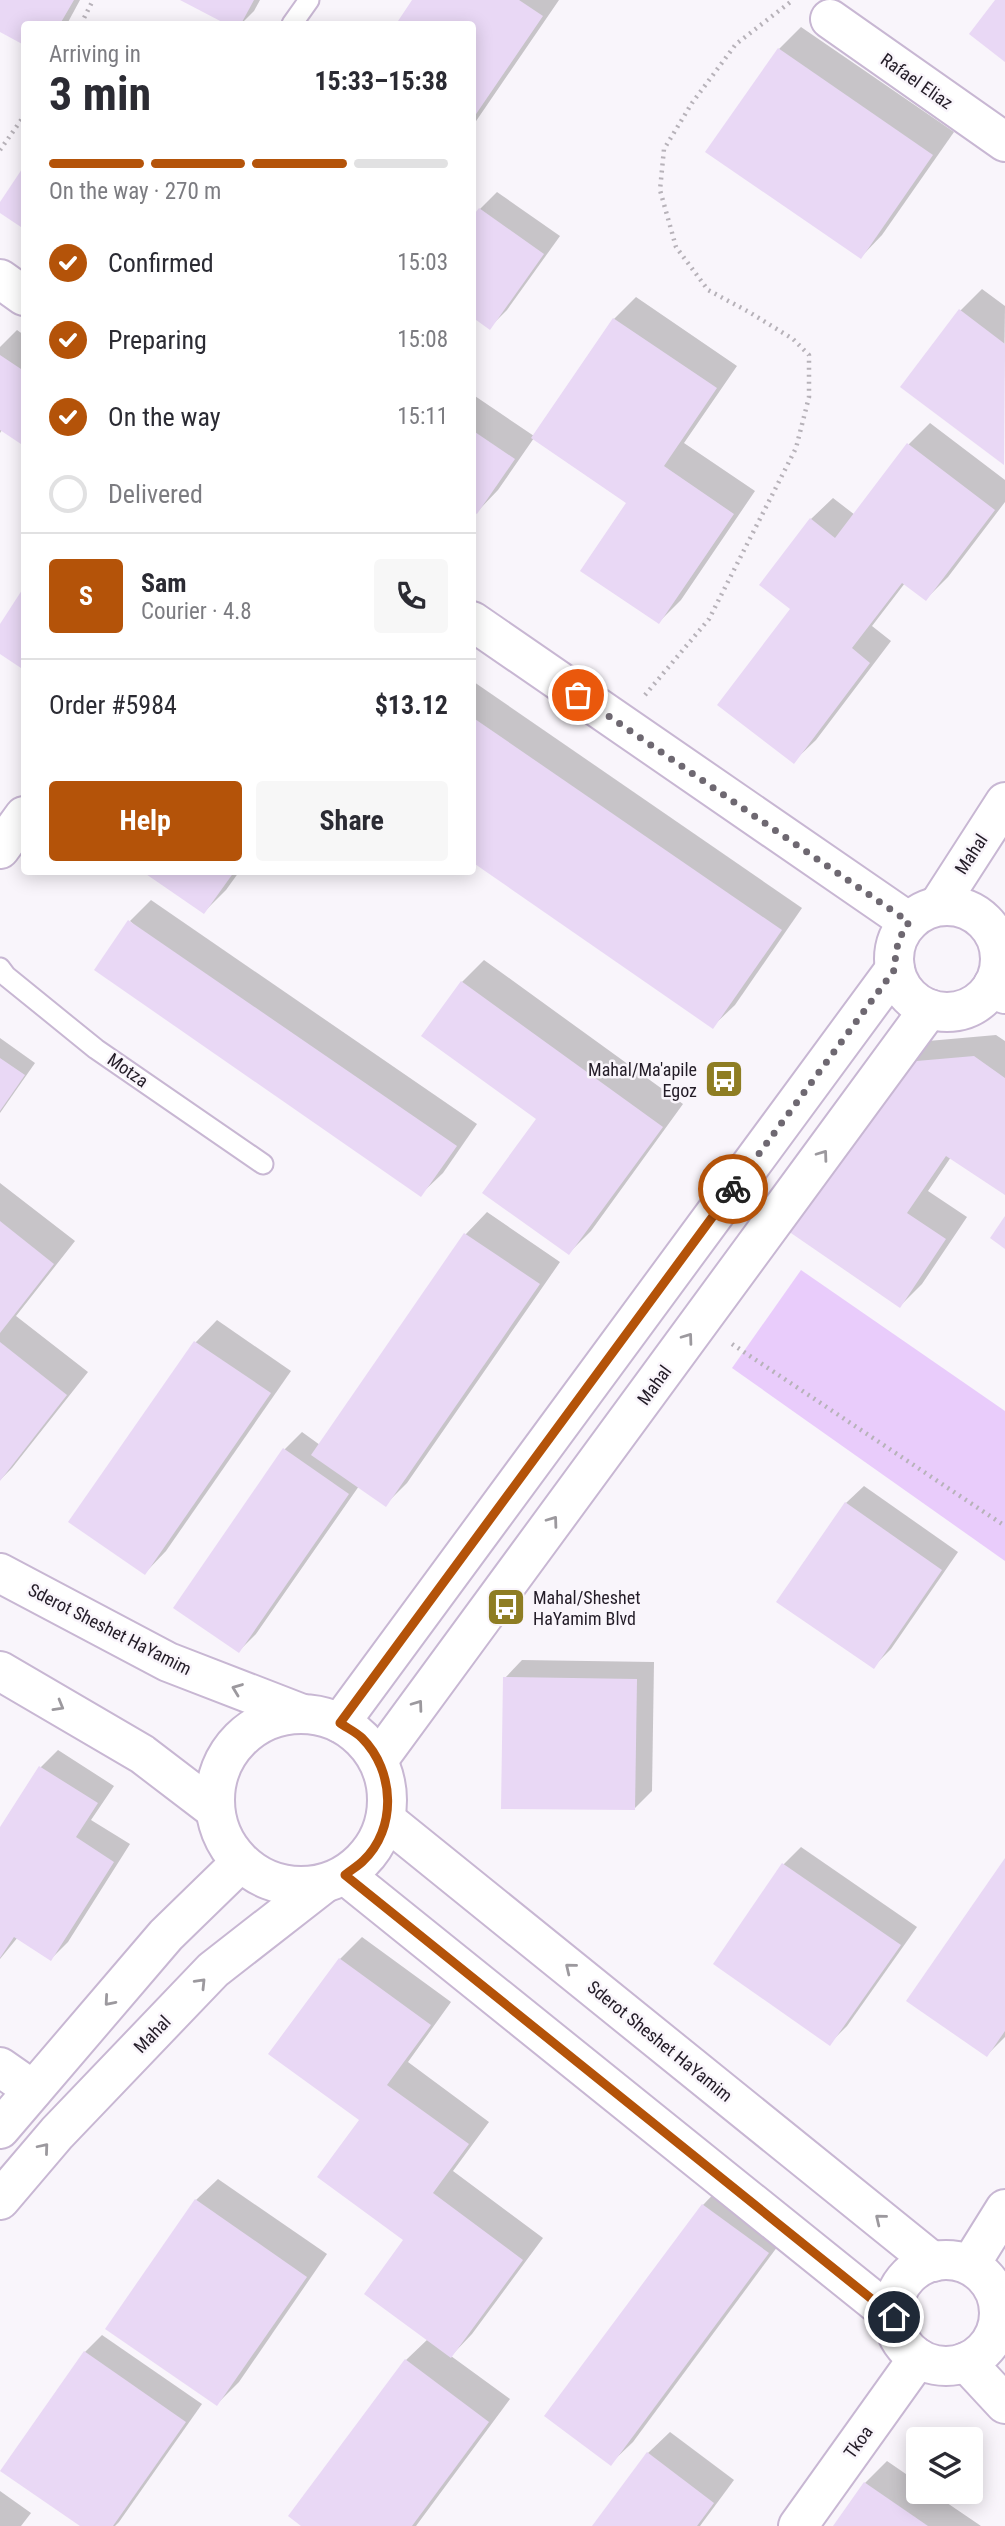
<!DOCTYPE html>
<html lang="en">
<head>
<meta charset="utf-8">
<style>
  body { margin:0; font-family:"Roboto Condensed",sans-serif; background:#f7f7f7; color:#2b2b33; height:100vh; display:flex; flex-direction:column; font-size:26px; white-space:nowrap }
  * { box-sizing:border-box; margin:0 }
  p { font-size:23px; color:#7c7c81 }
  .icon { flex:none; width:38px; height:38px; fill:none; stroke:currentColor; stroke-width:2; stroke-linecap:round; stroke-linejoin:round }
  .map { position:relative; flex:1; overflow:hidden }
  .panel { position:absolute; left:21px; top:21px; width:455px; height:854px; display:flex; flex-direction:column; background:#fff; border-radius:7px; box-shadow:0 4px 18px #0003 }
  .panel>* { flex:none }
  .controls { position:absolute; left:906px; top:2427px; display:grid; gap:14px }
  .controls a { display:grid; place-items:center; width:77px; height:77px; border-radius:7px; background:#fff; box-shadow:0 4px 18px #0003; font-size:35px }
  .pin { position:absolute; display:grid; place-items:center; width:60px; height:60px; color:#fff; margin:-30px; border:4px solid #fff; border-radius:50%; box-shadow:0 2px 7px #0007 }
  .courier { position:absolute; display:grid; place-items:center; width:70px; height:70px; margin:-35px; border:5px solid #b45309; border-radius:50%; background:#fff; color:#222; box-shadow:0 2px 9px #0007 }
  .headline em { font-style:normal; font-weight:700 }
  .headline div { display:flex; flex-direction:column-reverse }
  .headline { display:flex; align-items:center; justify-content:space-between; height:119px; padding:0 28px }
  h1 { font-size:46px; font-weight:700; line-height:52px }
  .bar { display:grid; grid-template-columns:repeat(4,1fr); gap:10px 7px; align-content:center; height:84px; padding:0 28px }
  .bar i { height:9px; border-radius:5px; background:#e1e1e2 }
  .bar .active { background:#b45309 }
  .bar p { grid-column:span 4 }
  .line { display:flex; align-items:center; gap:18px; padding:0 28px; border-top:2px solid #e1e1e2 }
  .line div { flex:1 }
  .round { display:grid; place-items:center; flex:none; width:74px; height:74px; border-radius:7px; background:#f7f7f7 }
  ol { padding:0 28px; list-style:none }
  li { display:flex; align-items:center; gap:21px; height:77px }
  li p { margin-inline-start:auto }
  li .icon { padding:7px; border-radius:50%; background:#b45309; color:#fff; stroke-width:4 }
  li:last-child { color:#7c7c81 }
  li i { width:38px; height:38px; border:4px solid #e1e1e2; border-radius:50% }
  .button { display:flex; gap:14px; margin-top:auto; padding:14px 28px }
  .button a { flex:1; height:80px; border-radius:7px; background:#b45309; color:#fff; font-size:28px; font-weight:700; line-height:80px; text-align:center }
  .button a+a { background:#f7f7f7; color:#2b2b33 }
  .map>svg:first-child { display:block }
  .green { fill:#e9ccfb }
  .shadow { fill:#0003 }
  .building { fill:#e9d8f5 }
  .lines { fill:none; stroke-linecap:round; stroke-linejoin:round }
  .service-casing { stroke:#c8b7d3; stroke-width:23 }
  .minor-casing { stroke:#c8b7d3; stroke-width:42 }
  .tertiary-casing { stroke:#c8b7d3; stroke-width:42 }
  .path { stroke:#b7b2b9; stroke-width:4.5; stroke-dasharray:2 5; stroke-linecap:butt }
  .service { stroke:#fff; stroke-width:19 }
  .minor { stroke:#fff; stroke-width:38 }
  .tertiary { stroke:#fff; stroke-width:38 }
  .oneway { stroke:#9c999e }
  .done { stroke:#6e6871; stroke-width:7; stroke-dasharray:0 12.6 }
  .route { stroke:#b45309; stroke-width:9 }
  .labels { text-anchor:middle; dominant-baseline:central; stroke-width:5; stroke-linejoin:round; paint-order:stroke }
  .street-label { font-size:18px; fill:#231c27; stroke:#f9f5fb }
  .poi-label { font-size:18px; fill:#231c27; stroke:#f9f5fb; text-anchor:end }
</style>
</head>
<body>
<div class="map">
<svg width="1005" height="2526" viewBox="0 0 1005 2526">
  <rect width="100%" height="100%" fill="#f9f5fb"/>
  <!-- green -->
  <polygon class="green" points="801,1270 1005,1411 1005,1561 732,1368"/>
  <!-- shadow -->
  <g class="shadow">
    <polygon points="0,0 80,0 67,24 24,24 24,43 0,30"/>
    <polygon points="184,0 260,0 254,11 241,24 229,24"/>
    <polygon points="414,0 559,0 472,127 472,24 398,24"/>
    <polygon points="801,27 954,132 882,235 861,257 779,49"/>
    <polygon points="24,169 24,227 0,211 0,205"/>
    <polygon points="497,192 560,236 507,310 490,327 480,209"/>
    <polygon points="982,289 1005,306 1003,462 960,311"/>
    <polygon points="636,297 737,366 684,443 755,491 681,600 659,622 628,503 534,438 498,490 477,512 472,509 472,394 534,436 614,319"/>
    <polygon points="17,330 24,335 24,444 2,430 0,433 0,347"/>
    <polygon points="930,423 1005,480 1005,502 948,577 926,599 905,583 872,626 891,641 816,740 794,761 793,609 811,519 833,498 855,515 909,444"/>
    <polygon points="24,590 24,668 0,652 0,627"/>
    <polygon points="474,682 802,908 735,1005 713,1026 472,860"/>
    <polygon points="146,872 239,872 226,890 204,912"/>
    <polygon points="151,900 477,1124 443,1173 421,1194 130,921"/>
    <polygon points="484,960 683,1104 591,1231 569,1253 539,1119 423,1035 462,982"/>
    <polygon points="996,1035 1005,1041 1005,1193 951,1157 928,1191 967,1217 922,1284 900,1306 791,1230 928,1041"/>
    <polygon points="0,1038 35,1063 0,1113"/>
    <polygon points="0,1183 75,1241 16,1316 88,1372 12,1468 0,1480"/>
    <polygon points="487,1212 560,1262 407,1483 386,1504 359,1486 256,1634 239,1651 175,1607 285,1449 302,1432 320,1445 466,1234"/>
    <polygon points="217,1320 291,1371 166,1551 145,1573 71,1522 196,1342"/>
    <polygon points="864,1486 958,1552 891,1649 874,1666 846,1503"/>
    <polygon points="522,1660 654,1662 652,1791 634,1809 505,1678"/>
    <polygon points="58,1750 114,1786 91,1820 130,1844 68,1942 51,1959 18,1937 0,1959 0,1830 41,1767"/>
    <polygon points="801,1847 917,1927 847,2026 830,2043 715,1964 784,1864"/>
    <polygon points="1005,1861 1005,2037 987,2055"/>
    <polygon points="362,1937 451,2002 408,2062 489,2122 453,2171 543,2238 472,2334 451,2356 510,2399 416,2526 304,2526 406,2360 428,2339 406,2240 361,2120 340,1959"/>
    <polygon points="218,2179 327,2254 239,2382 217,2404 196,2200"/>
    <polygon points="724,2183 789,2231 633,2442 611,2463 703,2205"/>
    <polygon points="102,2335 202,2404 119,2522 115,2526 83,2526 85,2352"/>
    <polygon points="670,2432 734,2480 700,2526 594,2526 648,2453"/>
    <polygon points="887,2461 919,2483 919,2492 931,2492 981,2526 835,2526 865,2483"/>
    <polygon points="0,2491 31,2513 21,2526 0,2526"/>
  </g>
  <!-- building -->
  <g class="building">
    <polygon points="0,0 74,0 60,24 24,24 24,45 0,32"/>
    <polygon points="180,0 254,0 241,24 226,24"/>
    <polygon points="412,0 519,0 543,16 472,120 472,24 396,24"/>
    <polygon points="995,0 1005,0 1005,62 969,34"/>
    <polygon points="778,48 933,155 861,259 705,152"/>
    <polygon points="24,166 24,229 0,213 0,202"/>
    <polygon points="479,208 544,254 490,330 472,317 472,217"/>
    <polygon points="959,309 1005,344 1004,465 900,387"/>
    <polygon points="613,318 717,388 664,466 734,514 659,624 580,571 626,503 531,438"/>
    <polygon points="0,355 24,371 24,446 0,430"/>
    <polygon points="472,430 515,459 477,514 472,511"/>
    <polygon points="907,443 995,510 926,601 902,583 852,648 870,663 794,764 717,705 790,609 759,585 810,518 835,538"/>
    <polygon points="24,587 24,670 0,654 0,624"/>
    <polygon points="472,717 782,930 713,1029 472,862"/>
    <polygon points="143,872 234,872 204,914"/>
    <polygon points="128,920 457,1146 421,1197 94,970"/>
    <polygon points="461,981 663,1127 569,1255 482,1193 536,1119 421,1036"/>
    <polygon points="974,1056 1005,1078 1005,1195 946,1156 907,1213 946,1239 900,1308 788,1231 905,1062"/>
    <polygon points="0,1058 25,1075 0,1111"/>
    <polygon points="1005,1216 1005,1249 990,1238"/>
    <polygon points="0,1221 54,1264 0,1333"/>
    <polygon points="464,1233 540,1284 386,1507 311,1455"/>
    <polygon points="194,1341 271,1393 145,1575 68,1522"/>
    <polygon points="0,1342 67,1395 0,1481"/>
    <polygon points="283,1448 349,1494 239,1653 173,1608"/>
    <polygon points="845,1502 942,1570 874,1669 776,1602"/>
    <polygon points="503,1677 637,1679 635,1810 501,1809"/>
    <polygon points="39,1766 98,1803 76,1837 114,1862 51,1961 14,1937 0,1958 0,1827"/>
    <polygon points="1005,1858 1005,2031 987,2057 906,2001"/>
    <polygon points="782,1863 901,1945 830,2046 713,1964"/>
    <polygon points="339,1958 431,2025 387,2085 469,2144 433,2193 523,2260 451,2358 364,2294 403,2240 317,2177 359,2120 268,2054"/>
    <polygon points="195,2199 307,2277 217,2406 105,2329"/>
    <polygon points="702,2204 769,2253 611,2466 544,2416"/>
    <polygon points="84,2351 186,2422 113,2526 80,2526 0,2471"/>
    <polygon points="405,2359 489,2422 412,2526 301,2526 288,2516"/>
    <polygon points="647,2452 714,2503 697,2526 592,2526"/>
    <polygon points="864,2482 928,2526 833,2526"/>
  </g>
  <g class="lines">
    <!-- service casing -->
    <g class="service-casing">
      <g id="service">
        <polyline points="292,24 309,0"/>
        <polyline points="0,968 6,976 96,1049 263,1164"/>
      </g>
    </g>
    <!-- minor casing -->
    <g class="minor-casing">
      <g id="minor">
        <polyline points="830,19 1005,142"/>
        <polyline points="0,279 24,296"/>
        <polyline points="472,621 909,922"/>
        <polyline points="0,849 24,816"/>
        <polyline points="993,985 1005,994"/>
        <polyline points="0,1573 168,1662 300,1713"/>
        <polyline points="0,1671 142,1754 214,1809"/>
        <polyline points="0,2067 33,2090"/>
        <polyline points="0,2129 166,1935 240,1863"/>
        <polyline points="0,2200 57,2133 213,1970 322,1885"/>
        <polyline points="970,2265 1005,2209"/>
        <polyline points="798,2526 918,2358"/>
      </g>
    </g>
    <!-- tertiary casing -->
    <g class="tertiary-casing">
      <g id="tertiary">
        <polyline points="938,906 1005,802"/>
        <circle cx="947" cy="959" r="53"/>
        <circle cx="301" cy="1800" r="86"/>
        <polyline points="340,1723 895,969"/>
        <polyline points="378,1760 929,1009"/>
        <polyline points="386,1820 933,2262"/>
        <polyline points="345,1875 894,2317"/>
        <circle cx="946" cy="2313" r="53"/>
        <polyline points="966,2362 1005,2404"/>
      </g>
    </g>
    <!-- path -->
    <g class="path">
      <polyline points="81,24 93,0"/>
      <polyline points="0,150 24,116"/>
      <polyline points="645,695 709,619 796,448 809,397 809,355 793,339 749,312 708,290 676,247 660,190 664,149 692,103 736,44 793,0"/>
      <polyline points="732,1344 1005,1526"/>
    </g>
    <!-- service -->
    <use href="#service" class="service"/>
    <!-- minor -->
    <use href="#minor" class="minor"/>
    <!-- tertiary -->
    <use href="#tertiary" class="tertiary"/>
  </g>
  <!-- one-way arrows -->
  <defs><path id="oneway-chevron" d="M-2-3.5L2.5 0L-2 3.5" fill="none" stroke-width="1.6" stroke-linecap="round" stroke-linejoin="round" transform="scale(1.75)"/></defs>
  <g class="oneway">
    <use href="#oneway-chevron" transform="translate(823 1155) rotate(-54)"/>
    <use href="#oneway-chevron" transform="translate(688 1338) rotate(-54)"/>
    <use href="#oneway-chevron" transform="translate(553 1521) rotate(-54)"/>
    <use href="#oneway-chevron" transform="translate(237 1689) rotate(-159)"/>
    <use href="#oneway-chevron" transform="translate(418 1705) rotate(-54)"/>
    <use href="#oneway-chevron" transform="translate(59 1706) rotate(30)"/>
    <use href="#oneway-chevron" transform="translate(570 1968) rotate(-141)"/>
    <use href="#oneway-chevron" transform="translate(201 1983) rotate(-46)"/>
    <use href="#oneway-chevron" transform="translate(109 2001) rotate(131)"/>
    <use href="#oneway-chevron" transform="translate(44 2148) rotate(-50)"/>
    <use href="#oneway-chevron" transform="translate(880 2219) rotate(-141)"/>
  </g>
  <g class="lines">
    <!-- done -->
    <path class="done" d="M578 695 909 922C898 938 895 950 895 969L733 1189"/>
    <!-- route -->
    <path class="route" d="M733 1189 340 1723C347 1728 356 1732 362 1738 395 1771 397 1829 363 1861 358 1866 351 1870 345 1875L894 2317"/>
  </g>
  <!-- icons -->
  <defs>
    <g id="bus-square" transform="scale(2.0125)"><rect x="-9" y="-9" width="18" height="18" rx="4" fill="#8e7d23" stroke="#f9f5fb"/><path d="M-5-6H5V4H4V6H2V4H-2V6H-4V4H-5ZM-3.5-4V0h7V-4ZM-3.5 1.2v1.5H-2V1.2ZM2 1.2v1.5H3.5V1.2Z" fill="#fff"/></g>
  </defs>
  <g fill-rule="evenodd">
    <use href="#bus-square" x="724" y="1079"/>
    <use href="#bus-square" x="506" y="1607"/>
  </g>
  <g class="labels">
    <!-- street labels -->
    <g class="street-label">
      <text transform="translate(917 81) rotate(35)">Rafael Eliaz</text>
      <text transform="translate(971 854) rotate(-57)">Mahal</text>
      <text transform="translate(128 1070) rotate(35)">Motza</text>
      <text transform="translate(654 1385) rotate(-54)">Mahal</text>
      <text transform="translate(110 1629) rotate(27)">Sderot Sheshet HaYamim</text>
      <text transform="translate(152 2034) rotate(-46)">Mahal</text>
      <text transform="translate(660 2041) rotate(39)">Sderot Sheshet HaYamim</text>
      <text transform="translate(858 2442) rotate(-54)">Tkoa</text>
    </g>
    <!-- poi labels -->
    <g class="poi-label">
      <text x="697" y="1069">Mahal/Ma'apile<tspan x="697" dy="21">Egoz</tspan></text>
      <text x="533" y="1597" text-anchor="start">Mahal/Sheshet<tspan x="533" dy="21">HaYamim Blvd</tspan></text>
    </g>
  </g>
</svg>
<div class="controls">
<a><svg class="icon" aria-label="layers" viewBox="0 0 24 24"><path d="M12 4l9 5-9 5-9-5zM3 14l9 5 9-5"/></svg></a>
</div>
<div class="pin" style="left:578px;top:695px;background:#ea580c"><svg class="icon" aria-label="bag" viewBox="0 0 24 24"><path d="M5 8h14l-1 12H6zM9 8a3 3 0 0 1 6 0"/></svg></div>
<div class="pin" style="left:894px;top:2317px;background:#1f2937"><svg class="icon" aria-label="home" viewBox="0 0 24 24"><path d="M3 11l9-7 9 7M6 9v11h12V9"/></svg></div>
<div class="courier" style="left:733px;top:1189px"><svg class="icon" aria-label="bike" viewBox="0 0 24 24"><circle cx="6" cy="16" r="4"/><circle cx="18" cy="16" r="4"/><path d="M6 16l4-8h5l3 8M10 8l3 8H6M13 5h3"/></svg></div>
<section class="panel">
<div class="headline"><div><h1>3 min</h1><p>Arriving in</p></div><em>15:33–15:38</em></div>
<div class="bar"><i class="active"></i><i class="active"></i><i class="active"></i><i></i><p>On the way · 270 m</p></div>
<ol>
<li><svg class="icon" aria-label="check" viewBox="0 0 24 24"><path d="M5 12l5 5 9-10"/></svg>Confirmed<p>15:03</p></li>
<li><svg class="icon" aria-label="check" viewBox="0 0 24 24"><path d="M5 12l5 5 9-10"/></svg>Preparing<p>15:08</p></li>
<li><svg class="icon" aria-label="check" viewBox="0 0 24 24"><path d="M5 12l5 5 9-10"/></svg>On the way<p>15:11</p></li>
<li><i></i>Delivered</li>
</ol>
<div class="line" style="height:126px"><b class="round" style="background:#b45309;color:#fff">S</b><div><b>Sam</b><p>Courier · 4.8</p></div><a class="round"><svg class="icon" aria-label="phone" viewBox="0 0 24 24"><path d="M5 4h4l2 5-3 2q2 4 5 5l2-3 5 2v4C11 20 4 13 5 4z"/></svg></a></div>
<div class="line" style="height:91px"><div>Order #5984</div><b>$13.12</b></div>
<div class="button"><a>Help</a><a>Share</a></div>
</section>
</div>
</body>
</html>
